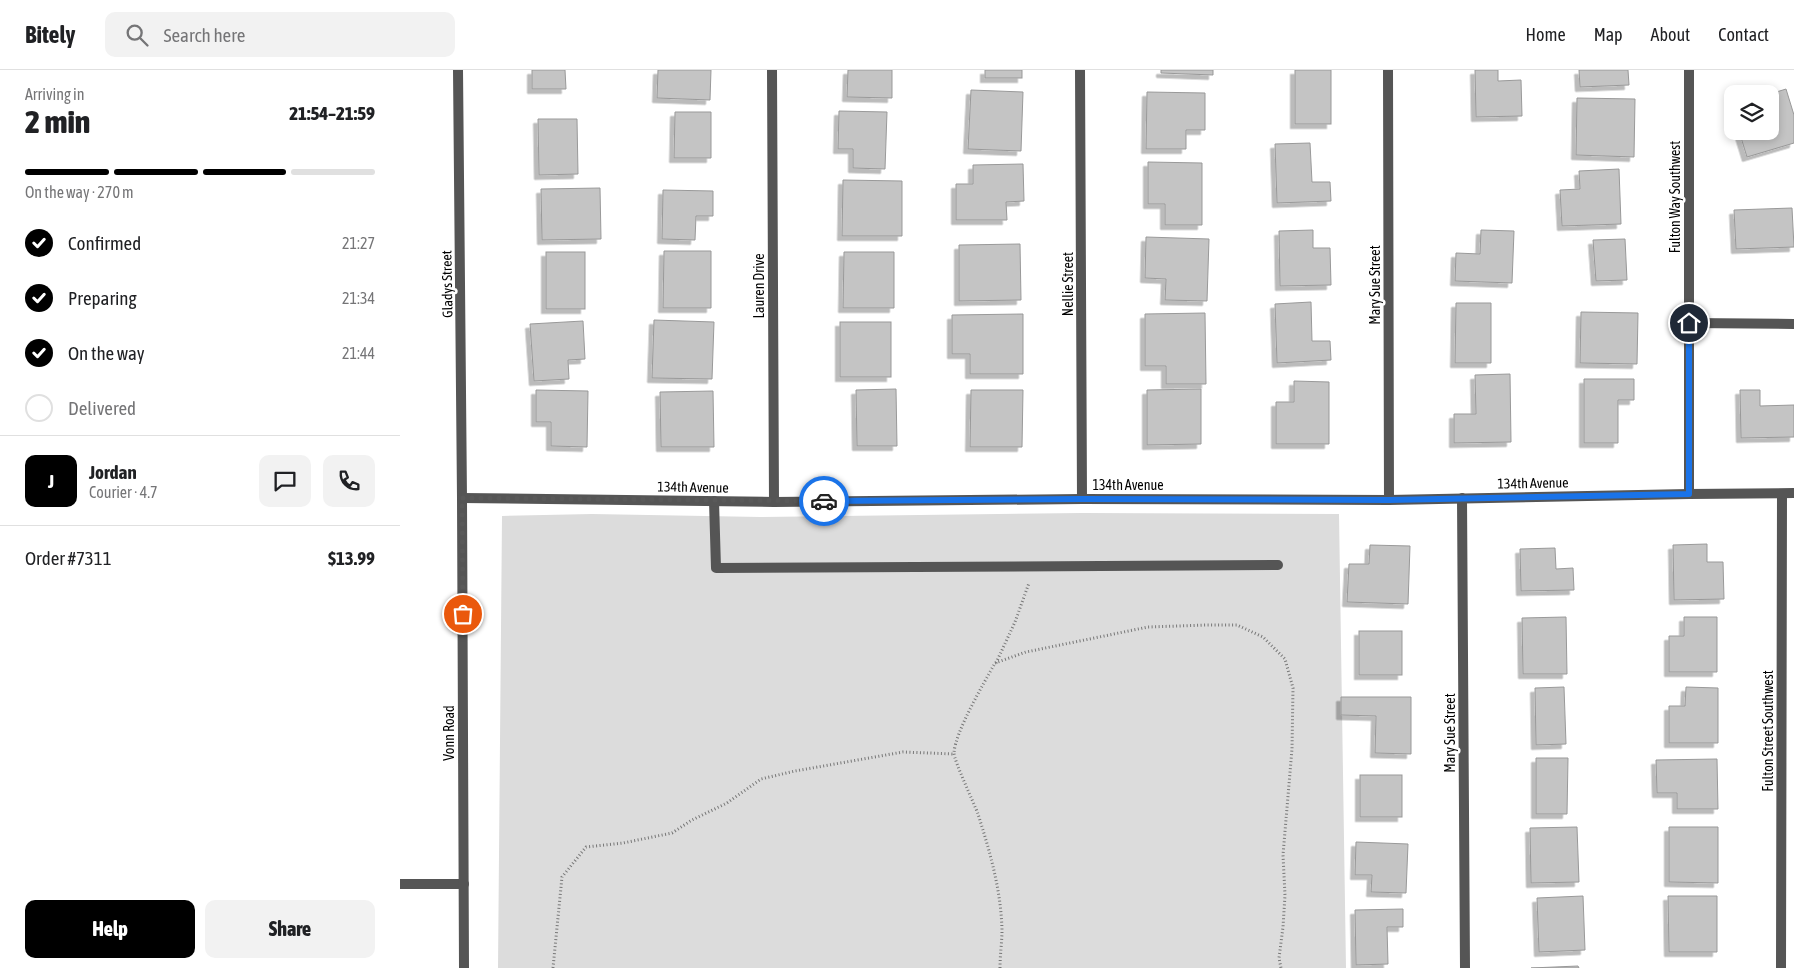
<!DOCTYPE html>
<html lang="en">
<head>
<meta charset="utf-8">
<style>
  body { margin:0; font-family:"Asap Condensed",sans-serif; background:#f2f2f2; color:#202124; height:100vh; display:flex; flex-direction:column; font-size:19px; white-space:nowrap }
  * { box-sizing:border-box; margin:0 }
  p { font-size:16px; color:#757577 }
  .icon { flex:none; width:28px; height:28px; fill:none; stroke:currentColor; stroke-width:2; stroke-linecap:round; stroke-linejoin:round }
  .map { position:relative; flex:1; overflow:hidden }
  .details { display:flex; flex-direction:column; background:#fff; width:400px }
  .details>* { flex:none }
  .fabs { position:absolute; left:1324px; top:15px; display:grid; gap:10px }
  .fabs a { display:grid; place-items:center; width:55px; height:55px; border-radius:10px; background:#fff; box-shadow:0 2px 8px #0003; font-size:25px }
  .pin { position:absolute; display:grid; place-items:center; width:42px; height:42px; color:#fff; margin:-21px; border:2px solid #fff; border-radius:50%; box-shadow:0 1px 5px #0007 }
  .courier { position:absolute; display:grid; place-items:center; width:50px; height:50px; margin:-25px; border:4px solid #1a73e8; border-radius:50%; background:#fff; color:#222; box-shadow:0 1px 6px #0007 }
  .head em { font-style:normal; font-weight:800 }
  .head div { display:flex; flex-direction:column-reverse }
  .head { display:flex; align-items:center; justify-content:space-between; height:85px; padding:0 25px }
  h1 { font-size:32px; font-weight:800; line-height:38px }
  .bar { display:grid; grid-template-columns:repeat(4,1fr); gap:8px 5px; align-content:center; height:60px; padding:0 25px }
  .bar i { height:6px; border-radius:4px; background:#e0e0e0 }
  .bar .current { background:#000 }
  .bar p { grid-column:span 4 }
  .line { display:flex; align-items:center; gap:12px; padding:0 25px; border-top:1px solid #e0e0e0 }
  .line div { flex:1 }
  .round { display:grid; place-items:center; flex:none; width:52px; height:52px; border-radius:10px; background:#f2f2f2 }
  ol { padding:0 25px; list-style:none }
  li { display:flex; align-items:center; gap:15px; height:55px }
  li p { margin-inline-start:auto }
  li .icon { padding:5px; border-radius:50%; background:#000; color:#fff; stroke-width:4 }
  li:last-child { color:#757577 }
  li i { width:28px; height:28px; border:2px solid #e0e0e0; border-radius:50% }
  .primary-button { display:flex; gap:10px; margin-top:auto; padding:10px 25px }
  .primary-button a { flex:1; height:58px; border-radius:10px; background:#000; color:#fff; font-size:20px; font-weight:800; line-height:58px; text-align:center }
  .primary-button a+a { background:#f2f2f2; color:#202124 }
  header { display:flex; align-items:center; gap:30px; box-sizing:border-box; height:70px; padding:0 25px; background:#fff; border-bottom:1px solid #e0e0e0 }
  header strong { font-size:24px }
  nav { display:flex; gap:28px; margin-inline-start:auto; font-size:18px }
  .search { width:350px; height:45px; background:#f2f2f2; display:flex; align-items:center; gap:12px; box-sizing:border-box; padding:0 18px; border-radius:10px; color:#757577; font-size:19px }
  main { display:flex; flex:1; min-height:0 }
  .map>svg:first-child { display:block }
  .green { fill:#dcdcdc }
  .building { fill:#c4c4c4; stroke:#999; filter:url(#shadow) }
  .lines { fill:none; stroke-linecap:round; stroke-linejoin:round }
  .path { stroke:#777; stroke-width:3; stroke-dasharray:1 2.5; stroke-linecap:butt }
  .service { stroke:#555; stroke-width:10 }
  .minor { stroke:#555; stroke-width:10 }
  .tertiary { stroke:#555; stroke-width:10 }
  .done { stroke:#595959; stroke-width:5; stroke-dasharray:0 9 }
  .route { stroke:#1a73e8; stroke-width:6 }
  .labels { text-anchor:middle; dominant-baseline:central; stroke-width:5; stroke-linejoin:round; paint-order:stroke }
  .street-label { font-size:14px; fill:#000; stroke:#fff }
</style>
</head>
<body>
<header>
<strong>Bitely</strong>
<div class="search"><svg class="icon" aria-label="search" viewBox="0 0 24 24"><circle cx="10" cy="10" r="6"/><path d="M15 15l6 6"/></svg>Search here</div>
<nav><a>Home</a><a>Map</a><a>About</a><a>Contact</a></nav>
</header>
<main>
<section class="details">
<div class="head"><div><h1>2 min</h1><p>Arriving in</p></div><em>21:54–21:59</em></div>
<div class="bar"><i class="current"></i><i class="current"></i><i class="current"></i><i></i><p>On the way · 270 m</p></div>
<ol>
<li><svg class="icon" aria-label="check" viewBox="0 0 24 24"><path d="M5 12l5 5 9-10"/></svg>Confirmed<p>21:27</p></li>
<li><svg class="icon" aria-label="check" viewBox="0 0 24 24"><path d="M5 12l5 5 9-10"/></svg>Preparing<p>21:34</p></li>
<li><svg class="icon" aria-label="check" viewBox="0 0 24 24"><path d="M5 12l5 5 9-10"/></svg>On the way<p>21:44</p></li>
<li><i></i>Delivered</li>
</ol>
<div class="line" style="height:90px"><b class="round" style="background:#000;color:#fff">J</b><div><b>Jordan</b><p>Courier · 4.7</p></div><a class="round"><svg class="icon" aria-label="chat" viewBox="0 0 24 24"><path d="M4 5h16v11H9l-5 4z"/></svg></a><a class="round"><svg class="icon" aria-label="phone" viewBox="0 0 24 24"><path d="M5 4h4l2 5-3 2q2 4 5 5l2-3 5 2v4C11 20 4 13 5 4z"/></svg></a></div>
<div class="line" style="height:65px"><div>Order #7311</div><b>$13.99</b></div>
<div class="primary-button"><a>Help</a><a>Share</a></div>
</section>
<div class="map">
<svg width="1394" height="898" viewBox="0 0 1394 898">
  <defs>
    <filter id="shadow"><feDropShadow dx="-4.5" dy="4.5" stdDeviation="0" flood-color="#0004"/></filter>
  </defs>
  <rect width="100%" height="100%" fill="#fff"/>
  <!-- green -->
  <polygon class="green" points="682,443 939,444 946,898 98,898 102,446 192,444 361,447"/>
  <!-- building -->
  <g class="building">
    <polygon points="132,0 165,0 166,19 132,19"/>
    <polygon points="258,0 311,0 310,30 257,28"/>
    <polygon points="448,0 492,0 492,28 447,27"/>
    <rect x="585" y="0" width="37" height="8"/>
    <polygon points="761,0 813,0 813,5 761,3"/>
    <rect x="895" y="0" width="36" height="54"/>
    <polygon points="1075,0 1098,0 1098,11 1121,10 1122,46 1076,47"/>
    <polygon points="1179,0 1228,0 1229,15 1180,17"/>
    <polygon points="1386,19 1394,45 1394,73 1347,87 1339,61 1370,61 1370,48 1375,46 1370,30 1370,24"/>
    <polygon points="571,20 623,22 621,81 568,79"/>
    <polygon points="747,22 805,23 805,60 786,60 786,79 746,79"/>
    <polygon points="1177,28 1235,29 1234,87 1176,85"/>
    <polygon points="439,41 487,42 485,99 453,98 453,79 438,79"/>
    <polygon points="275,42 311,42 311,88 274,88"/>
    <polygon points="138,49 177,49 178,104 139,105"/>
    <polygon points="910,73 912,112 930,112 931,131 877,133 875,74"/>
    <polygon points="748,92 802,93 802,155 765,155 765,134 748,134"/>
    <polygon points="623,94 624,131 606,132 607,150 556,150 556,114 573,114 573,95"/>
    <polygon points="1219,99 1221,154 1162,156 1160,120 1180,119 1179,101"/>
    <polygon points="443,110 502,111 502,166 442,166"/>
    <polygon points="200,118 201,169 142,170 141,119"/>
    <polygon points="263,120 313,121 313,146 296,146 295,170 262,169"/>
    <polygon points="1392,138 1394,177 1336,179 1334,140"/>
    <polygon points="913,160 913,178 930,178 931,215 880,216 879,161"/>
    <polygon points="1081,160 1114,161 1112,213 1055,211 1056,183 1080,184"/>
    <polygon points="746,167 809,169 807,231 765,230 766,209 745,208"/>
    <polygon points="1225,169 1227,210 1196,211 1193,170"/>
    <polygon points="620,174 621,230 559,231 559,175"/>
    <polygon points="264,181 311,181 311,238 263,238"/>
    <rect x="146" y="182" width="39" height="57"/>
    <polygon points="444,182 494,182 494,238 443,238"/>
    <polygon points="911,232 912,271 930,271 931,290 877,293 875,234"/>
    <polygon points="1056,233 1091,233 1091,293 1055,293"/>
    <polygon points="1181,242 1238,243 1237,294 1180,293"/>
    <polygon points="805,243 806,314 766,314 766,296 745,296 745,244"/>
    <polygon points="623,244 623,304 570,304 570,284 552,284 552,245"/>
    <polygon points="254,250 314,252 312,309 252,308"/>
    <polygon points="183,251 185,289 168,290 169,309 134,311 130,254"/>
    <rect x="440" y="252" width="51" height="55"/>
    <polygon points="1110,304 1111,372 1054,373 1054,344 1076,344 1075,305"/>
    <polygon points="1184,309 1234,309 1234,330 1218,330 1218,373 1184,373"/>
    <polygon points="894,311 929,312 929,374 876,374 876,332 894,332"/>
    <polygon points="496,319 497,376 457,376 456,320"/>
    <polygon points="801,319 801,374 747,375 747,320"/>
    <polygon points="136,320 188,321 187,377 151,376 151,352 136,352"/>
    <polygon points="571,320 623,320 622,377 570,377"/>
    <polygon points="1340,320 1360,320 1360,336 1394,335 1394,367 1341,368"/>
    <polygon points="313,321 314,377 261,377 260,322"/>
    <polygon points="1307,474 1307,492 1323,492 1324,529 1274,530 1273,475"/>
    <polygon points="970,475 1010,476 1008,534 947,532 949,494 969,494"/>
    <polygon points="1155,478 1156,499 1173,498 1174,520 1121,521 1120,479"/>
    <polygon points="1166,547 1167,604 1123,604 1122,548"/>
    <polygon points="1284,547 1317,547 1317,602 1269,602 1269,566 1284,566"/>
    <rect x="959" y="561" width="43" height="44"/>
    <polygon points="1164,617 1166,674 1136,675 1135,618"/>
    <polygon points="1286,617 1318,618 1318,673 1269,673 1269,636 1285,636"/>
    <polygon points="941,627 1011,627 1011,684 975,683 976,646 941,645"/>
    <polygon points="1136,688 1168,688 1167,744 1136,744"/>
    <polygon points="1317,689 1318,739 1277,739 1277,723 1257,723 1256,690"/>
    <rect x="960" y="705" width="42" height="42"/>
    <polygon points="1177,757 1179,812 1131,813 1130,758"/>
    <polygon points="1269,757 1318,757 1318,813 1269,812"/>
    <polygon points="956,772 1008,774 1006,823 971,822 972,805 955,805"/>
    <polygon points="1183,826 1185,880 1139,882 1137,828"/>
    <polygon points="1268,826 1317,826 1317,882 1269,882"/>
    <polygon points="1003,839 1003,857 987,857 988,894 956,895 955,840"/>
    <polygon points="1178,896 1179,898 1131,898"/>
  </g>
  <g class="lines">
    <!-- path -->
    <g class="path">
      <polyline points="596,593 615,552 629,513"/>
      <polyline points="153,898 162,807 186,777 223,773 272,763 292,750 327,733 361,709 395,701 503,682 554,684"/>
      <path d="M600 898C600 885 602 872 602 860 601 820 590 782 578 744 574 733 554 691 554 683 555 662 584 613 595 593L626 582 748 557 807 555H837L863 567 885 589 893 618 892 679 883 785 885 825 883 857 879 888 881 898"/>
    </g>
    <!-- service -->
    <polyline class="service" points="314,431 316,498 878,495"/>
    <!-- minor -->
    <g class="minor">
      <polyline points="372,0 374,432"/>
      <polyline points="680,0 682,429"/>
      <polyline points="988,0 989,430"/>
      <polyline points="1289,0 1289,424"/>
      <polyline points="1289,253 1394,254"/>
      <polyline points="1062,428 1065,898"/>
      <polyline points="0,814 64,814"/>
      <polyline points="1381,898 1382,424"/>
    </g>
    <!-- tertiary -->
    <g class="tertiary">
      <polyline points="58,0 62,428 64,898"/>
      <polyline points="62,428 374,432 682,429 989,430 1289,424 1394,423"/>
    </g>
  </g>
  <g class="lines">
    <!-- done -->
    <polyline class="done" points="63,544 62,428 424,431"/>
    <!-- route -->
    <polyline class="route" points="424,431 682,429 989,430 1289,424 1289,253"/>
  </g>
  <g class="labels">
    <!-- street labels -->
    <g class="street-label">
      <text transform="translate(1275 127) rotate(-90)">Fulton Way Southwest</text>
      <text transform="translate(47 214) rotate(-91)">Gladys Street</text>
      <text transform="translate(668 214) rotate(-90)">Nellie Street</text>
      <text transform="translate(975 215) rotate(-90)">Mary Sue Street</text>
      <text transform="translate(359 216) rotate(-90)">Lauren Drive</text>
      <text transform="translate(1133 413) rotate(-1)">134th Avenue</text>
      <text x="728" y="415">134th Avenue</text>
      <text transform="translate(293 417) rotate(1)">134th Avenue</text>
      <text transform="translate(1368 661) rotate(-90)">Fulton Street Southwest</text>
      <text transform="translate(49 663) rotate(-90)">Vonn Road</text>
      <text transform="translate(1050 663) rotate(-90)">Mary Sue Street</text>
    </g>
  </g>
</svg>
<div class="fabs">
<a><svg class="icon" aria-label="layers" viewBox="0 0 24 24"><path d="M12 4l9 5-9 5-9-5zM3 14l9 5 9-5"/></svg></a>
</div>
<div class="pin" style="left:63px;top:544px;background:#ea580c"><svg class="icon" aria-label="bag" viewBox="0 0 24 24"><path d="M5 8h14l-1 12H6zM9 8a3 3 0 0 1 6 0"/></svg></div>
<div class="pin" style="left:1289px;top:253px;background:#1f2937"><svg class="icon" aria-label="home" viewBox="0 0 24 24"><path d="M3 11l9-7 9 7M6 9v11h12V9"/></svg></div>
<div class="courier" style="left:424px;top:431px"><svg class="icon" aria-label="car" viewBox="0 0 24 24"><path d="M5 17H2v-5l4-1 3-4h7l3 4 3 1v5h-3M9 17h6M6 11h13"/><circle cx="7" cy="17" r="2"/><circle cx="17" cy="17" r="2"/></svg></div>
</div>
</main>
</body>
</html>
